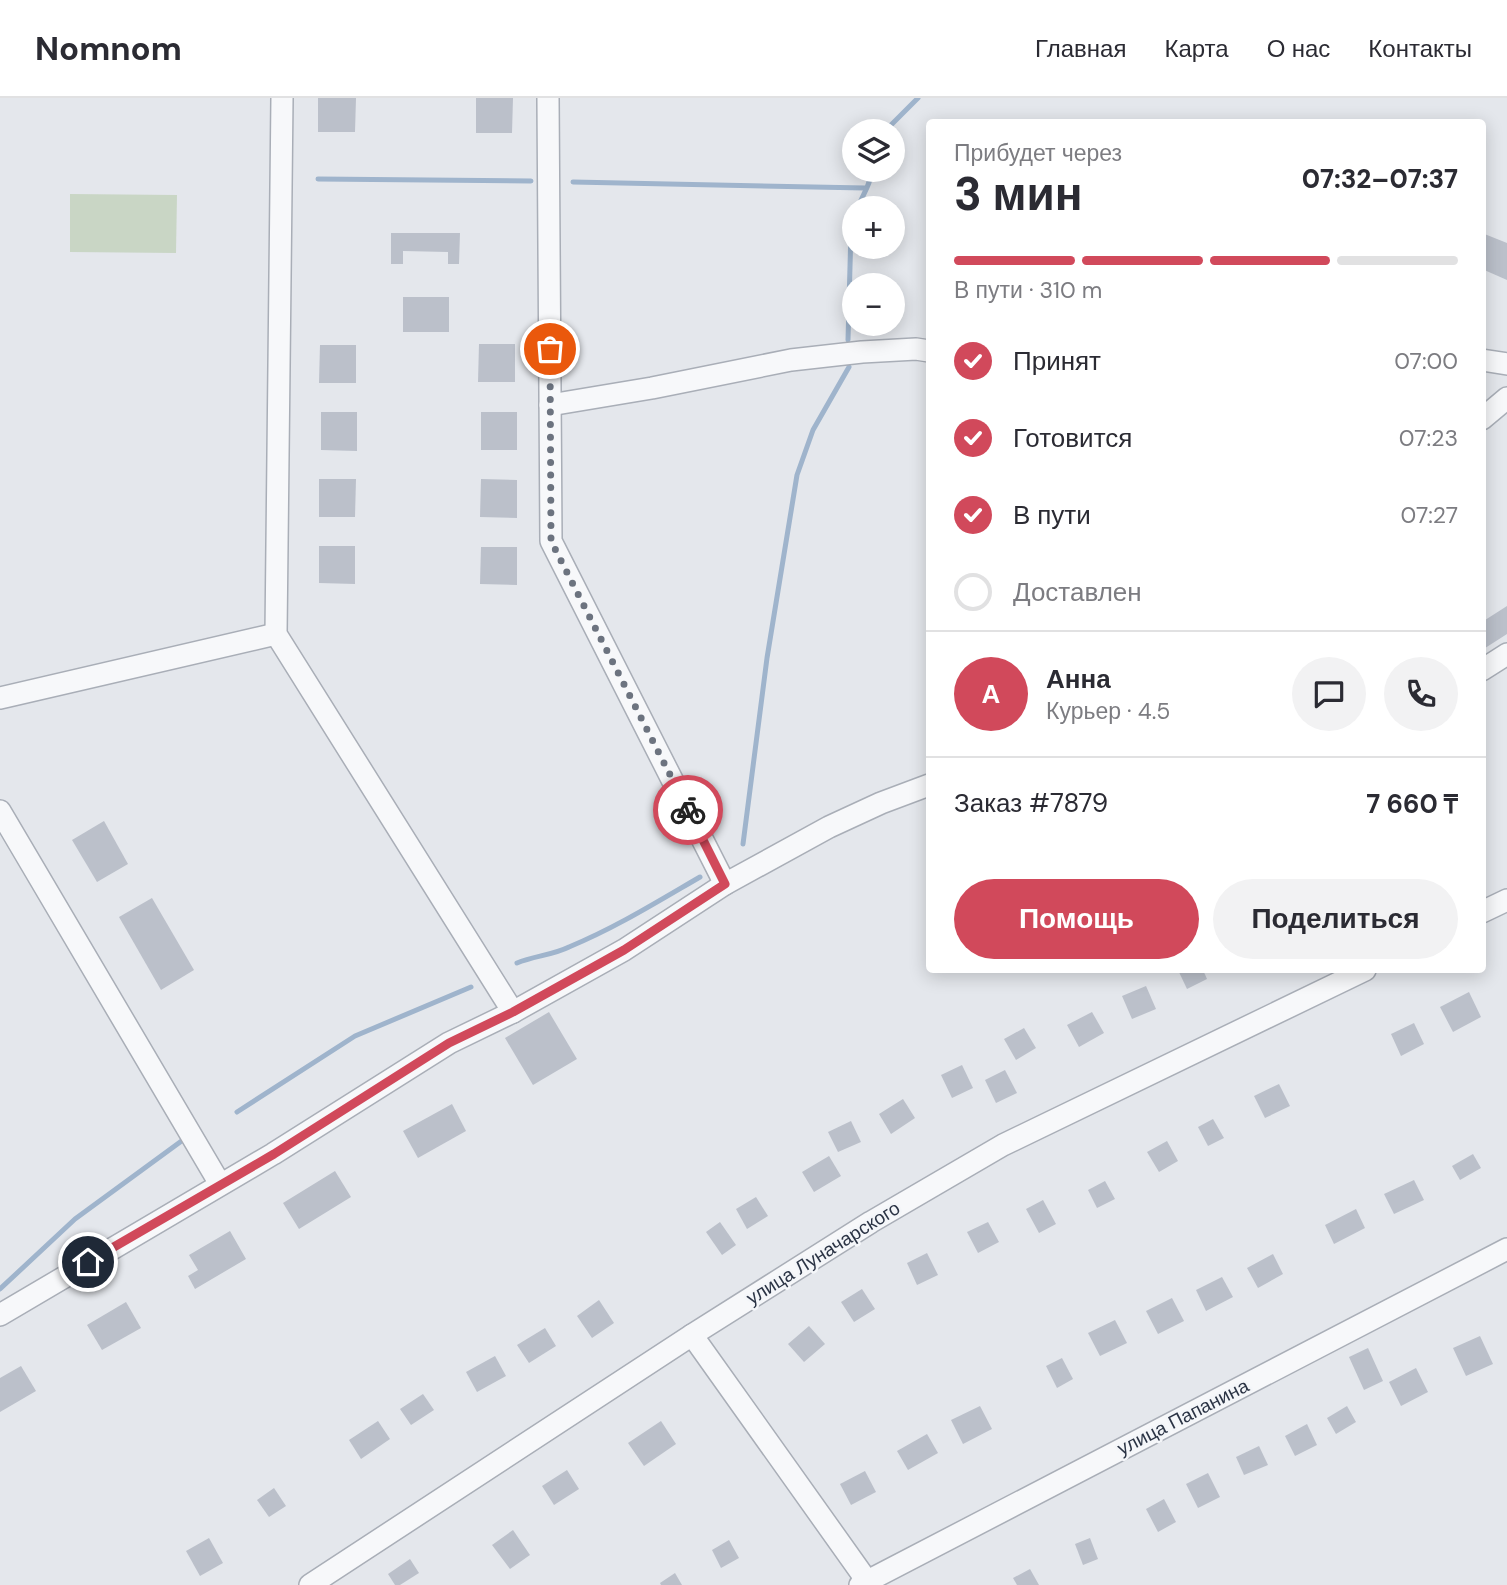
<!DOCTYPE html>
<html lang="ru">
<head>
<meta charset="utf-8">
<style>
  body { margin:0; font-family:"DM Sans",sans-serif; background:#f2f2f3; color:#2b2b33; height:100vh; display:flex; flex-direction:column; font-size:26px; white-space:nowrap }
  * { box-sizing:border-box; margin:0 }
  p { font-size:23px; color:#7c7c81 }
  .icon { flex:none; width:38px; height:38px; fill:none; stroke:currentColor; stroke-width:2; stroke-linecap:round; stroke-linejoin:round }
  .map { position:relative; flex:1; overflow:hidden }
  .side { position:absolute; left:926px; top:21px; width:560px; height:854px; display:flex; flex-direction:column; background:#fff; border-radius:7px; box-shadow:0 4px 18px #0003 }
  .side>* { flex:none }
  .controls { position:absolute; left:842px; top:21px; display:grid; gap:14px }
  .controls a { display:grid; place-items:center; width:63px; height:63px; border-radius:50%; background:#fff; box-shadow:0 4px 18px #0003; font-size:35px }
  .pin { position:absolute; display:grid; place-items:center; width:60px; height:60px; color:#fff; margin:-30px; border:4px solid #fff; border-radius:50%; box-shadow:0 2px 7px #0007 }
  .courier { position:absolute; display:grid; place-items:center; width:70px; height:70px; margin:-35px; border:5px solid #d1495b; border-radius:50%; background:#fff; color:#222; box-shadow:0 2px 9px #0007 }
  .overview em { font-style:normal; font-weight:800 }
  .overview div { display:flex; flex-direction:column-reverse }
  .overview { display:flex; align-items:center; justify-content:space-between; height:119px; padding:0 28px }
  h1 { font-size:46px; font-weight:800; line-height:52px }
  .bar { display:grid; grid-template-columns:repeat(4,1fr); gap:10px 7px; align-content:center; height:84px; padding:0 28px }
  .bar i { height:9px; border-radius:5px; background:#e1e1e2 }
  .bar .current { background:#d1495b }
  .bar p { grid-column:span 4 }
  .line { display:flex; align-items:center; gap:18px; padding:0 28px; border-top:2px solid #e1e1e2 }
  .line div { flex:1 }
  .round { display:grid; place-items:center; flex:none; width:74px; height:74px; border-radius:37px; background:#f2f2f3 }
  ol { padding:0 28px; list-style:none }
  li { display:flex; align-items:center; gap:21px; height:77px }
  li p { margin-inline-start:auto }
  li .icon { padding:7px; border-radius:50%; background:#d1495b; color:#fff; stroke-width:4 }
  li:last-child { color:#7c7c81 }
  li i { width:38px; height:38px; border:4px solid #e1e1e2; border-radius:50% }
  .action { display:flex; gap:14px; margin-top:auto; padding:14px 28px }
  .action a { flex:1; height:80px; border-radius:42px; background:#d1495b; color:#fff; font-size:28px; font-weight:800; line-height:80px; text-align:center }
  .action a+a { background:#f2f2f3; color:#2b2b33 }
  header { display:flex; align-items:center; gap:42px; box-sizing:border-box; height:98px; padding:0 35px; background:#fff; border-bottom:2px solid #e1e1e2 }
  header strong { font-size:33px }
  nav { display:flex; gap:38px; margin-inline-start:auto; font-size:24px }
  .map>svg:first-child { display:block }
  .green { fill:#c9d6c5 }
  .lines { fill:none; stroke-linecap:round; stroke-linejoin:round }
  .stream { stroke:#9fb4cc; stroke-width:5 }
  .building { fill:#bbc0ca }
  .minor-casing { stroke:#a9aeb7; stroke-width:24 }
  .minor { stroke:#f7f8fa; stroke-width:21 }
  .done { stroke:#6c737f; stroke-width:7; stroke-dasharray:0 12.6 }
  .route { stroke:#d1495b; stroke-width:9 }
  .labels { text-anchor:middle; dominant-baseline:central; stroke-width:5; stroke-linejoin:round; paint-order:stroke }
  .street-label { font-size:19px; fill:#2b3445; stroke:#f4f6f9 }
</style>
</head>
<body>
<header>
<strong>Nomnom</strong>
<nav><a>Главная</a><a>Карта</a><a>О нас</a><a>Контакты</a></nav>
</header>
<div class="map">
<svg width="1507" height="1487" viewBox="0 0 1507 1487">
  <rect width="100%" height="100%" fill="#e4e7ec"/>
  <!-- green -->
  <polygon class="green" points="70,96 177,97 176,155 70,154"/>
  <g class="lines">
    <!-- stream -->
    <g class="stream">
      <polyline points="885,33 918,0"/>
      <polyline points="318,81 531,83"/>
      <polyline points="573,84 865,90"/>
      <path d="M858 110C862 97 872 85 871 72"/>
      <polyline points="848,242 851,132 854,122"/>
      <polyline points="743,746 767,560 797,377 813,332 849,269"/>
      <path d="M517 865C534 858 553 857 569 849 615 830 657 804 700 779"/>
      <polyline points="237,1014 355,938 471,889"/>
      <polyline points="0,1191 75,1121 187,1039"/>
    </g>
  </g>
  <!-- building -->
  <g class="building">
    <polygon points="318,0 356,0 355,34 318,34"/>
    <polygon points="476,0 513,0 512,35 476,35"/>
    <polygon points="391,135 460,135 459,166 448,166 448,154 403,153 403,166 391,166"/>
    <polygon points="1482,135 1507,145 1507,182 1482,171"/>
    <rect x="403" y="199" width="46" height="35"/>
    <polygon points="479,246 515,246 515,284 478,284"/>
    <polygon points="320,247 356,247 356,285 319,285"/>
    <polygon points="321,314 357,314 357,353 321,352"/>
    <rect x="481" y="314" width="36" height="38"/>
    <polygon points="319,381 356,381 355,419 319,419"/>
    <polygon points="481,381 517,382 517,420 480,419"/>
    <polygon points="319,448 355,448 355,486 319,485"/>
    <polygon points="481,449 517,449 517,487 480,486"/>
    <polygon points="1507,508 1507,536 1482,552 1482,524"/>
    <polygon points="104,723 128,766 97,784 72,742"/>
    <polygon points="152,800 194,872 161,892 119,819"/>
    <polygon points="1178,872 1203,872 1207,881 1187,891"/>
    <polygon points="1146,888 1156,911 1132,921 1122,898"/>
    <polygon points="1469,894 1481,919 1453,934 1440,909"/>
    <polygon points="549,914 577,961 533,987 505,940"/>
    <polygon points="1092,914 1104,935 1079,949 1067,927"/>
    <polygon points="1414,925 1424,946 1401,958 1391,936"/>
    <polygon points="1024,930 1036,950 1016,962 1004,941"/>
    <polygon points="962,967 973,990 952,1000 941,977"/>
    <polygon points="1005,972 1017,995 996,1005 985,982"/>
    <polygon points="1279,986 1290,1008 1265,1020 1254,998"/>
    <polygon points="903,1001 915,1020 891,1036 879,1016"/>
    <polygon points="452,1006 466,1033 418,1060 403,1033"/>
    <polygon points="1213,1021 1224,1040 1208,1048 1198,1029"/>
    <polygon points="851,1023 861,1044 838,1054 828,1034"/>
    <polygon points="1167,1043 1178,1063 1159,1074 1147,1054"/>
    <polygon points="1473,1056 1481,1070 1460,1082 1452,1068"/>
    <polygon points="829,1058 841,1078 814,1094 802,1074"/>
    <polygon points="335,1073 351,1099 299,1131 283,1105"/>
    <polygon points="1414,1082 1424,1102 1394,1116 1384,1096"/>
    <polygon points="1105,1083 1115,1101 1097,1110 1088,1092"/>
    <polygon points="756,1099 768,1118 747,1131 736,1111"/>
    <polygon points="1043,1102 1056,1126 1039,1135 1026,1111"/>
    <polygon points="1356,1111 1365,1130 1334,1146 1325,1127"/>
    <polygon points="720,1124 736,1147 722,1157 706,1134"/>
    <polygon points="988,1124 999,1144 978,1155 967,1134"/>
    <polygon points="230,1133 246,1161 195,1191 188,1178 198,1172 189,1157"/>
    <polygon points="927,1155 938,1177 917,1187 907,1165"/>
    <polygon points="1273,1156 1283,1176 1258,1190 1247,1170"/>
    <polygon points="1222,1179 1233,1199 1206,1213 1196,1192"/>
    <polygon points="862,1191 875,1211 854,1224 841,1204"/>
    <polygon points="1172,1200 1184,1223 1158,1236 1146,1213"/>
    <polygon points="599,1202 614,1225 592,1240 577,1218"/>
    <polygon points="126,1204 141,1230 102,1252 87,1227"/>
    <polygon points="1115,1222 1127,1245 1100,1258 1088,1235"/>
    <polygon points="809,1228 825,1246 804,1264 788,1246"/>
    <polygon points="545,1230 556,1248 529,1265 517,1247"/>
    <polygon points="1480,1238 1493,1266 1466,1278 1453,1250"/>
    <polygon points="1368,1250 1383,1283 1364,1292 1349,1259"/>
    <polygon points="495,1258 506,1278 477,1294 466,1274"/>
    <polygon points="1062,1260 1073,1281 1057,1290 1046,1268"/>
    <polygon points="21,1268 36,1293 0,1314 0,1280"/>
    <polygon points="1416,1270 1428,1294 1401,1308 1389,1284"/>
    <polygon points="423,1296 434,1312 411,1327 400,1311"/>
    <polygon points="980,1308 992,1331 963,1346 951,1322"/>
    <polygon points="1347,1308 1356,1324 1336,1336 1327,1320"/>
    <polygon points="378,1323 390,1341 361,1361 349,1342"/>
    <polygon points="661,1323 676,1346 644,1368 628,1345"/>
    <polygon points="1307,1326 1317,1347 1295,1358 1285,1338"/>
    <polygon points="927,1336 938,1355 908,1372 897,1353"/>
    <polygon points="1259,1348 1268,1367 1244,1377 1236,1359"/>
    <polygon points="567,1372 579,1391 554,1407 542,1388"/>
    <polygon points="865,1373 876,1394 851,1407 840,1386"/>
    <polygon points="1208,1375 1220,1399 1198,1410 1186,1386"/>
    <polygon points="274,1390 286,1408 269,1419 257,1402"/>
    <polygon points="1164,1401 1176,1424 1158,1434 1146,1411"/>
    <polygon points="513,1432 530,1457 510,1471 492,1447"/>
    <polygon points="209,1440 223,1465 200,1478 186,1453"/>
    <polygon points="1090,1440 1098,1461 1083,1467 1075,1446"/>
    <polygon points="729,1442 739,1460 721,1470 712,1452"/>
    <polygon points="410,1461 419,1475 400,1487 395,1487 388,1476"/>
    <polygon points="1030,1471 1039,1487 1017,1487 1013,1480"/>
    <polygon points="675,1475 682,1487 661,1487 660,1485"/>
  </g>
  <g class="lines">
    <!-- minor casing -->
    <g class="minor-casing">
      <g id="minor">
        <polyline points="282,0 276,536 513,914"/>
        <polyline points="548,0 551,443 725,786"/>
        <polyline points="1482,262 1507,266"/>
        <polyline points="550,307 652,290 791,262 862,254 916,251 929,253"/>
        <polyline points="1482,321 1507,300"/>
        <polyline points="1482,572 1507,556"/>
        <polyline points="0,600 276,536"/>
        <polyline points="0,713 220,1086"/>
        <polyline points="1482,814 1507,802"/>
        <polyline points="0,1217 273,1056 449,945 513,914 624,852 725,786 829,729 881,705 929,687"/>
        <polyline points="692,1237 867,1483"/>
        <polyline points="310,1487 692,1237 871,1124 1003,1047 1365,872"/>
        <polyline points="860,1487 1507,1151"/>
      </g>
    </g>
    <!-- minor -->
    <use href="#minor" class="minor"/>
  </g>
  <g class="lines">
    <!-- done -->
    <polyline class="done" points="550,251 551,443 688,712"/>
    <!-- route -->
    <polyline class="route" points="88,1164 274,1056 449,945 513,914 624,852 725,786 688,712"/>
  </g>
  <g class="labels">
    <!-- street labels -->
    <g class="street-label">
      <text transform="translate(823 1155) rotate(-32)">улица Луначарского</text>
      <text transform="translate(1183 1319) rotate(-27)">улица Папанина</text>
    </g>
  </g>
</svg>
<div class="controls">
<a><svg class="icon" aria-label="layers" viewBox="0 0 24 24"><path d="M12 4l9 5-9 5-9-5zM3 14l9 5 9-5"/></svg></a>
<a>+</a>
<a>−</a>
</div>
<div class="pin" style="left:550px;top:251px;background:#ea580c"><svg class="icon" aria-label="bag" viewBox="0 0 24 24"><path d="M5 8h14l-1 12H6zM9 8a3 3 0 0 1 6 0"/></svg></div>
<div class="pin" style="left:88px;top:1164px;background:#1f2937"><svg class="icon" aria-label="home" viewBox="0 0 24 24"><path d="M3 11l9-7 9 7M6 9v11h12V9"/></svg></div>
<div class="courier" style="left:688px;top:712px"><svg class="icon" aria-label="bike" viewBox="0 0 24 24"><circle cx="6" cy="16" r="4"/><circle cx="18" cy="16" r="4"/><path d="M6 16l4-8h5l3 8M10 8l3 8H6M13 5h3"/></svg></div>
<section class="side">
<div class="overview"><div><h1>3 мин</h1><p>Прибудет через</p></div><em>07:32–07:37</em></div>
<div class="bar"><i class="current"></i><i class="current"></i><i class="current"></i><i></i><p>В пути · 310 m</p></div>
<ol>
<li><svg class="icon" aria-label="check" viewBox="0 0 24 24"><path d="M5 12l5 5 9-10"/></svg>Принят<p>07:00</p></li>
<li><svg class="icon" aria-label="check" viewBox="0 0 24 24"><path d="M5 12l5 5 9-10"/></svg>Готовится<p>07:23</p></li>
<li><svg class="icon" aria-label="check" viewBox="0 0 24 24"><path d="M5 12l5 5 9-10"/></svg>В пути<p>07:27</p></li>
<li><i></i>Доставлен</li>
</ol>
<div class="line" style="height:126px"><b class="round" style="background:#d1495b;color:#fff">А</b><div><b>Анна</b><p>Курьер · 4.5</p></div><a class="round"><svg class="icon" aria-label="chat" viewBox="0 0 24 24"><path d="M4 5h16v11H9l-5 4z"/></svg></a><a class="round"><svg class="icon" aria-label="phone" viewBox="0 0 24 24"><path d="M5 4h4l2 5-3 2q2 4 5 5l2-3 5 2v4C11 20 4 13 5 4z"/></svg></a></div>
<div class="line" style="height:91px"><div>Заказ #7879</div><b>7 660 ₸</b></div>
<div class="action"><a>Помощь</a><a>Поделиться</a></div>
</section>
</div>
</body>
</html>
